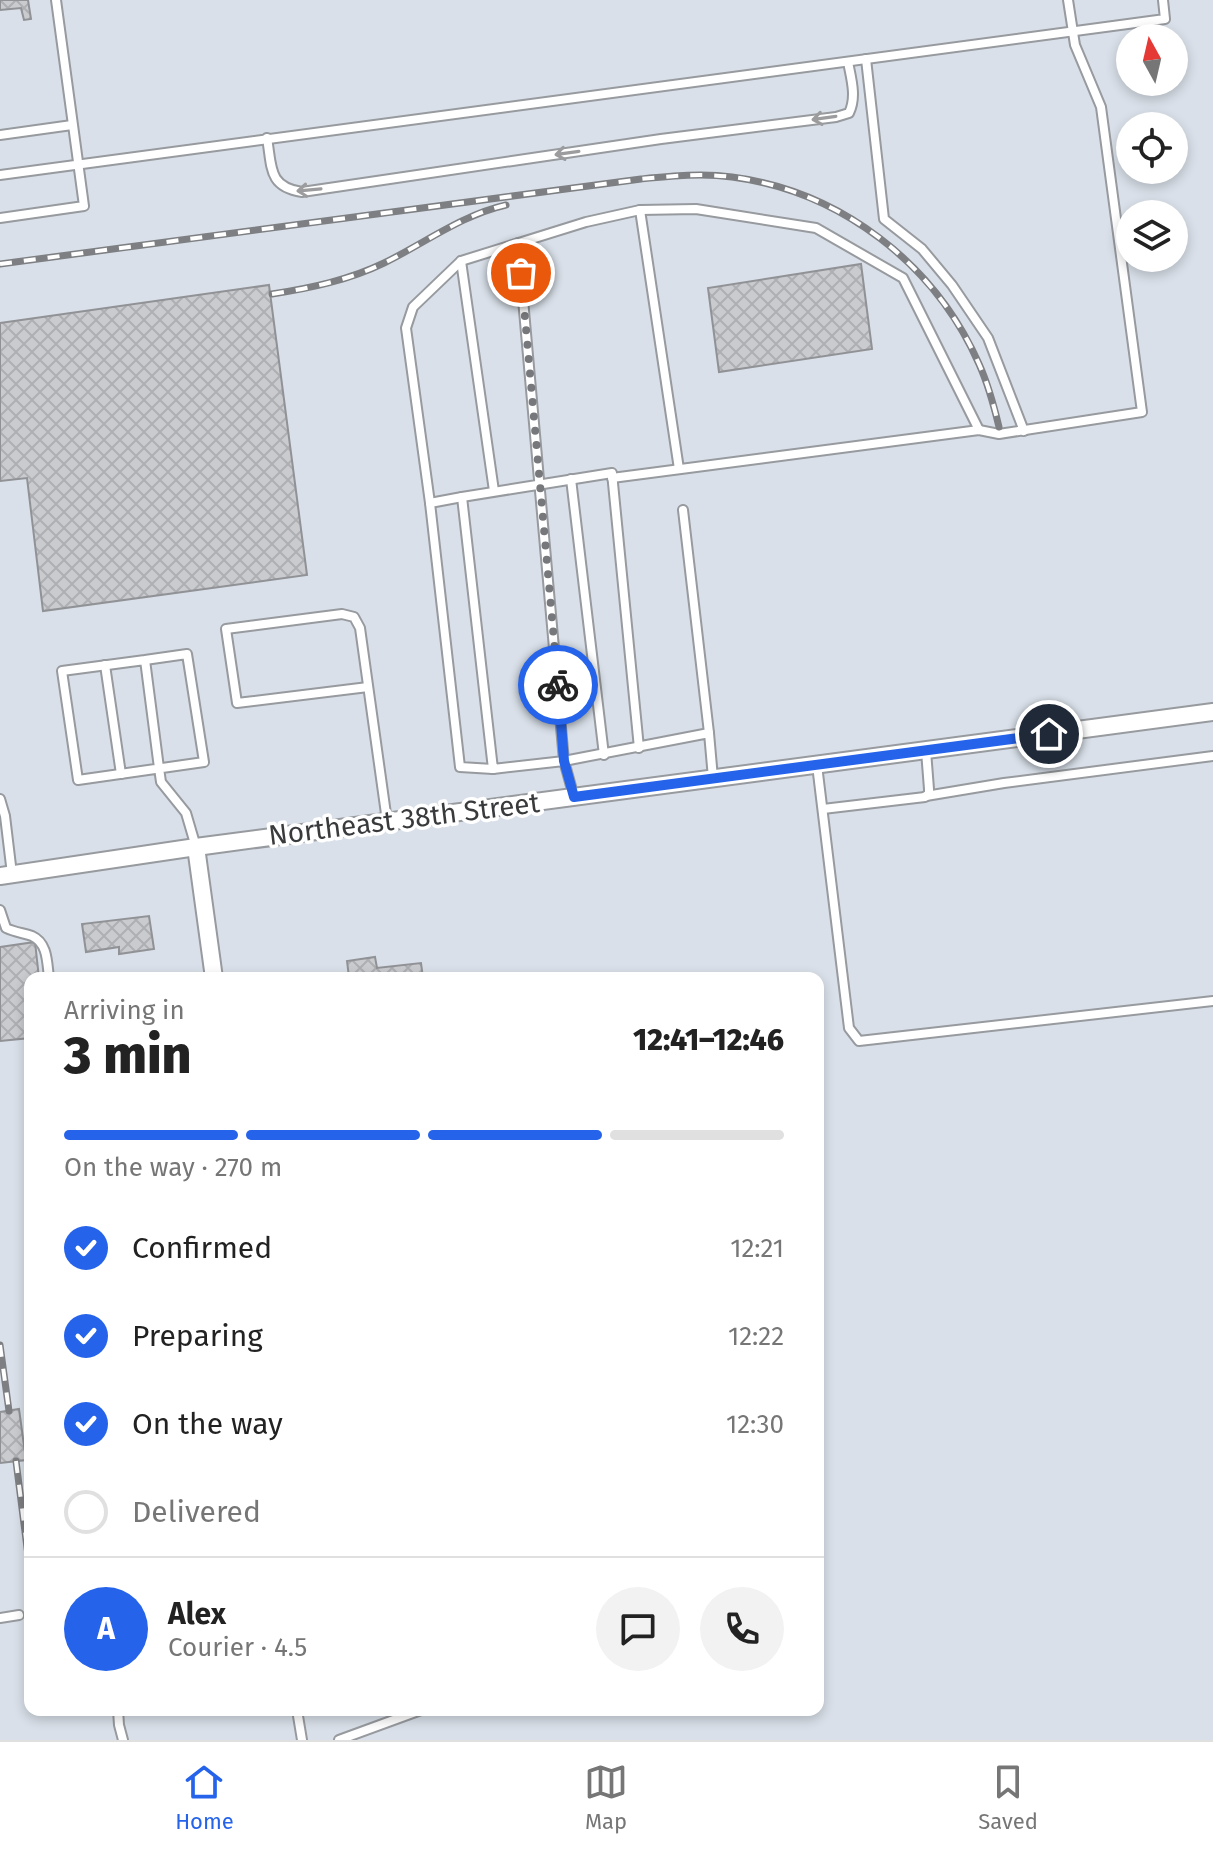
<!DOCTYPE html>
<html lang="en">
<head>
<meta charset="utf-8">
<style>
  body { margin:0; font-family:"Fira Sans",sans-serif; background:#f2f2f2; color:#222; height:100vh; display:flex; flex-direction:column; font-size:30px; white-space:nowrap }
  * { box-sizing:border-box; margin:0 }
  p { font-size:26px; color:#767676 }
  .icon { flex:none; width:44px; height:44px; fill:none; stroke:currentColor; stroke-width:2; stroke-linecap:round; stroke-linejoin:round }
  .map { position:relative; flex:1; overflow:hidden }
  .side { position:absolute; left:24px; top:972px; width:800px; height:744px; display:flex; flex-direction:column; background:#fff; border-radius:16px; box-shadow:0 4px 12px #0003 }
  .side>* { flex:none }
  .needle { width:52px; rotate:352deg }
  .controls { position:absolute; left:1116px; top:24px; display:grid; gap:16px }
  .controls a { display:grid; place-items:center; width:72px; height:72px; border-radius:50%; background:#fff; box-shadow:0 4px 12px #0003; font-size:40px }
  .pin { position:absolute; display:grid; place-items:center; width:68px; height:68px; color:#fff; margin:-34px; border:4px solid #fff; border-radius:50%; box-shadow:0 2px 8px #0007 }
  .courier { position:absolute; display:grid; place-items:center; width:80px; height:80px; margin:-40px; border:6px solid #2563eb; border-radius:50%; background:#fff; color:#222; box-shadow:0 2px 10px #0007 }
  .headline em { font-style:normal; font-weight:800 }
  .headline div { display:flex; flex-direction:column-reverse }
  .headline { display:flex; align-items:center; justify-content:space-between; height:136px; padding:0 40px }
  h1 { font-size:52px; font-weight:800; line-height:60px }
  .bar { display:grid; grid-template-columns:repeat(4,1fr); gap:12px 8px; align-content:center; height:96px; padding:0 40px }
  .bar i { height:10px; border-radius:6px; background:#e0e0e0 }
  .bar .current { background:#2563eb }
  .bar p { grid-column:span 4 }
  .line { display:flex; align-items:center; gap:20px; padding:0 40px; border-top:2px solid #e0e0e0 }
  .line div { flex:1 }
  .round { display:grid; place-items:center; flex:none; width:84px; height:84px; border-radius:42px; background:#f2f2f2 }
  ol { padding:0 40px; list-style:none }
  li { display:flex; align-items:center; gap:24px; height:88px }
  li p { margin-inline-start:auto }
  li .icon { padding:8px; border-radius:50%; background:#2563eb; color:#fff; stroke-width:4 }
  li:last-child { color:#767676 }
  li i { width:44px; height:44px; border:4px solid #e0e0e0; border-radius:50% }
  .dock { display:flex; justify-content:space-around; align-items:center; height:112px; border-top:2px solid #e0e0e0; background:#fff; font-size:22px; color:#767676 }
  .dock a { display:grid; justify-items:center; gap:4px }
  .dock .current { color:#2563eb }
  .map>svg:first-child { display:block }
  .built { fill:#d9e0e9; fill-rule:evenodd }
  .building { fill:url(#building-cross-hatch); stroke:#909296; stroke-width:2 }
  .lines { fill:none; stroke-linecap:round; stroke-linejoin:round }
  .service-casing { stroke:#979a9e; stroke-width:12 }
  .minor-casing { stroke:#979a9e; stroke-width:20 }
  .service { stroke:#fff; stroke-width:8 }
  .minor { stroke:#fff; stroke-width:16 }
  .rail-casing { stroke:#7d7f82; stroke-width:7 }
  .rail { stroke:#fff; stroke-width:4; stroke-dasharray:12; stroke-linecap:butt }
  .oneway { stroke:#9c9c9e }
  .done { stroke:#77787b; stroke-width:8; stroke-dasharray:0 14.4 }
  .route { stroke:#2563eb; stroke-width:10 }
  .labels { text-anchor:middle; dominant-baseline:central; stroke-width:7; stroke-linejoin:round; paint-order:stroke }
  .street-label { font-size:28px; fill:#393a3c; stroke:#fff }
</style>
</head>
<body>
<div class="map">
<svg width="1213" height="1740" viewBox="0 0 1213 1740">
  <defs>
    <pattern id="building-cross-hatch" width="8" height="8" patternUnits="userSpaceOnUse" patternTransform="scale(2)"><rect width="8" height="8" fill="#c9cbcf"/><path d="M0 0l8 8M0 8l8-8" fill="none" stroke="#adafb3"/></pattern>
  </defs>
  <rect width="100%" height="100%" fill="#e9ecf0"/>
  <!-- built -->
  <path class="built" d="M0 0H1213V1740H0ZM1130 38H1174V82H1130ZM1130 126H1174V170H1130ZM1130 214H1174V258H1130ZM30 978H818V1710H30Z"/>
  <!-- building -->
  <g class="building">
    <polygon points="0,0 28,0 31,19 24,20 21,8 0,10"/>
    <polygon points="861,264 872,349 719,372 708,288"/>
    <polygon points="269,285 307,575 43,611 27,478 0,481 0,323"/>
    <polygon points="149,916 154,949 119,954 119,947 86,952 82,924"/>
    <polygon points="35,942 39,978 30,978 30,1038 0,1041 0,947"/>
    <polygon points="375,957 377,968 421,963 423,978 361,978 361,976 349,977 347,961"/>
    <polygon points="19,1409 26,1460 0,1463 0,1412"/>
  </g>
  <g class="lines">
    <!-- service casing -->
    <g class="service-casing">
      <g id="service">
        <polyline points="866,59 884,219 922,249 952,285 988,338 1024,431"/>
        <polyline points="0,135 72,125"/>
        <path d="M267 138C272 167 268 187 302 192L661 139 836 117 849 113C857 97 851 78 848 62"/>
        <polyline points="0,175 1165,19 1163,0"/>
        <polyline points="640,210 696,209 816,228 903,278 979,430"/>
        <polyline points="0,218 84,206 56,0"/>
        <polyline points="518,243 564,761 493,769 462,497 612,473 639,748"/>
        <polyline points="461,261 494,491"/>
        <polyline points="612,478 979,430 999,434 1142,412 1101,107 1075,45 1068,0"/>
        <polyline points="571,479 604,755"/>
        <polyline points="462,497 430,503 460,767 493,769"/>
        <polyline points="430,503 406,328 413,307 461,261 586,222 640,210 679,469"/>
        <polyline points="683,510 709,733"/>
        <polyline points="145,660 187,654 204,762 78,780 62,671 145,660 159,768 161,782 186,813 196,847"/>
        <polyline points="105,665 121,774"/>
        <polyline points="368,687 237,703 226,629 342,614 354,617 360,628 387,821"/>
        <polyline points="817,765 849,1028 859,1041 1213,1001"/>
        <polyline points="926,796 1004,783 1213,756"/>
        <polyline points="574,797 564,761 709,733 713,778"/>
        <polyline points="0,799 5,816 12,874"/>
        <polyline points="823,809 925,797 929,794 929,789 926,751"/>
        <path d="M0 910 6 928C14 932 23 933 32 936 48 943 47 963 49 978"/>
        <polyline points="0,1618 19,1615"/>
        <polyline points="118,1710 119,1725 123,1740"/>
        <polyline points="297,1710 302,1740"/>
        <polyline points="339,1740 421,1710"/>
      </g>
    </g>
    <!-- minor casing -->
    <g class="minor-casing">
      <g id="minor">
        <polyline points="196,847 214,978"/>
        <polyline points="0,876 196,847 1213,712"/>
      </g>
    </g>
    <!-- service -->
    <use href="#service" class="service"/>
    <!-- minor -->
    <use href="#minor" class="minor"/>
    <!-- rail casing -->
    <g class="rail-casing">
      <g id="rail">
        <path d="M0 264 641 179C672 176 702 173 732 177 841 191 935 264 979 364 988 384 994 406 999 427"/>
        <path d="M272 294C311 288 349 280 384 263 425 243 462 215 506 205"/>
        <polyline points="0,1345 9,1411"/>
        <polyline points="16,1461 30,1571"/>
      </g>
    </g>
    <!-- rail -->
    <use href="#rail" class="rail"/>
  </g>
  <!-- one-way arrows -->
  <defs><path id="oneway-shaft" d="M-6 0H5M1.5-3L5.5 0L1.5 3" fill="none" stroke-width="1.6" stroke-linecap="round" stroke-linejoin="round" transform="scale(2)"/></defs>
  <g class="oneway">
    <use href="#oneway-shaft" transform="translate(824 118) rotate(172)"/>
    <use href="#oneway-shaft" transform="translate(567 153) rotate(172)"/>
    <use href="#oneway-shaft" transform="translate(309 190) rotate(175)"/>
  </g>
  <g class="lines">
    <!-- done -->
    <polyline class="done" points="521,273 558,685"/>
    <!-- route -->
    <polyline class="route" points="558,685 564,761 574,797 1049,734"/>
  </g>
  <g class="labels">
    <!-- street labels -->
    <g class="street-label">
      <text transform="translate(404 819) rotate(-7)">Northeast 38th Street</text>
    </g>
  </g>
</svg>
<div class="controls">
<a><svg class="needle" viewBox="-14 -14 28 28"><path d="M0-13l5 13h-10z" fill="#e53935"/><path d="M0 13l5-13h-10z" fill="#767676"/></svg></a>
<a><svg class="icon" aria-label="locate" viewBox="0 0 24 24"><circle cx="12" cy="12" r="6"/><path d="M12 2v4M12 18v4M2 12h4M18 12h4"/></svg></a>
<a><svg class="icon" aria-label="layers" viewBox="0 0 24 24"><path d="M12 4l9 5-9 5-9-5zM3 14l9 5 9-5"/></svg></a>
</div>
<div class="pin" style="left:521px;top:273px;background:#ea580c"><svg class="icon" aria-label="bag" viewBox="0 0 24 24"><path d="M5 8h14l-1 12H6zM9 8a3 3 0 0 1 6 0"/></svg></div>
<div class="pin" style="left:1049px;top:734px;background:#1f2937"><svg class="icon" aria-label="home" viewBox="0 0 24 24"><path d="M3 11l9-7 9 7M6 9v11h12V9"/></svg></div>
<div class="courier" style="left:558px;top:685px"><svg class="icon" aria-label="bike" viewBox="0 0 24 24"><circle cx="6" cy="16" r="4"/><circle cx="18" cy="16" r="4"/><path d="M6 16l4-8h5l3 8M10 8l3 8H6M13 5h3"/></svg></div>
<section class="side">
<div class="headline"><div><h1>3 min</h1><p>Arriving in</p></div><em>12:41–12:46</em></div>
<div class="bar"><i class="current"></i><i class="current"></i><i class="current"></i><i></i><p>On the way · 270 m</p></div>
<ol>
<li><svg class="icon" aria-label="check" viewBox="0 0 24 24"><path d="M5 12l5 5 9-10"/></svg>Confirmed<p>12:21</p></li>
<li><svg class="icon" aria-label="check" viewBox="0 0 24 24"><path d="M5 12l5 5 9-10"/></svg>Preparing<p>12:22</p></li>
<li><svg class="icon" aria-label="check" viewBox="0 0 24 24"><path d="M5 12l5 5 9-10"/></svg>On the way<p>12:30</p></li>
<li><i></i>Delivered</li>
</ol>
<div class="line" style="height:144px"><b class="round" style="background:#2563eb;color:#fff">A</b><div><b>Alex</b><p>Courier · 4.5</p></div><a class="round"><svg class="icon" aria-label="chat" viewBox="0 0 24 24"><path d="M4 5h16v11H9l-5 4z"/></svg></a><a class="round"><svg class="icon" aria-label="phone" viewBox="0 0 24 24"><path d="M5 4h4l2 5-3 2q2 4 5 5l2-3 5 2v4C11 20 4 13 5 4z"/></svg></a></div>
</section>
</div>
<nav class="dock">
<a class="current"><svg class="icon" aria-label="home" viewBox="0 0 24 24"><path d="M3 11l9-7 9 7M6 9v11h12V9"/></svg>Home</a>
<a><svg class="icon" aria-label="map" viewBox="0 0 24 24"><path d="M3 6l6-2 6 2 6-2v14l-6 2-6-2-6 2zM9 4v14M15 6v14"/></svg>Map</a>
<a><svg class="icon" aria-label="saved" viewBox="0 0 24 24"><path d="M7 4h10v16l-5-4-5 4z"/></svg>Saved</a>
</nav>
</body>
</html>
